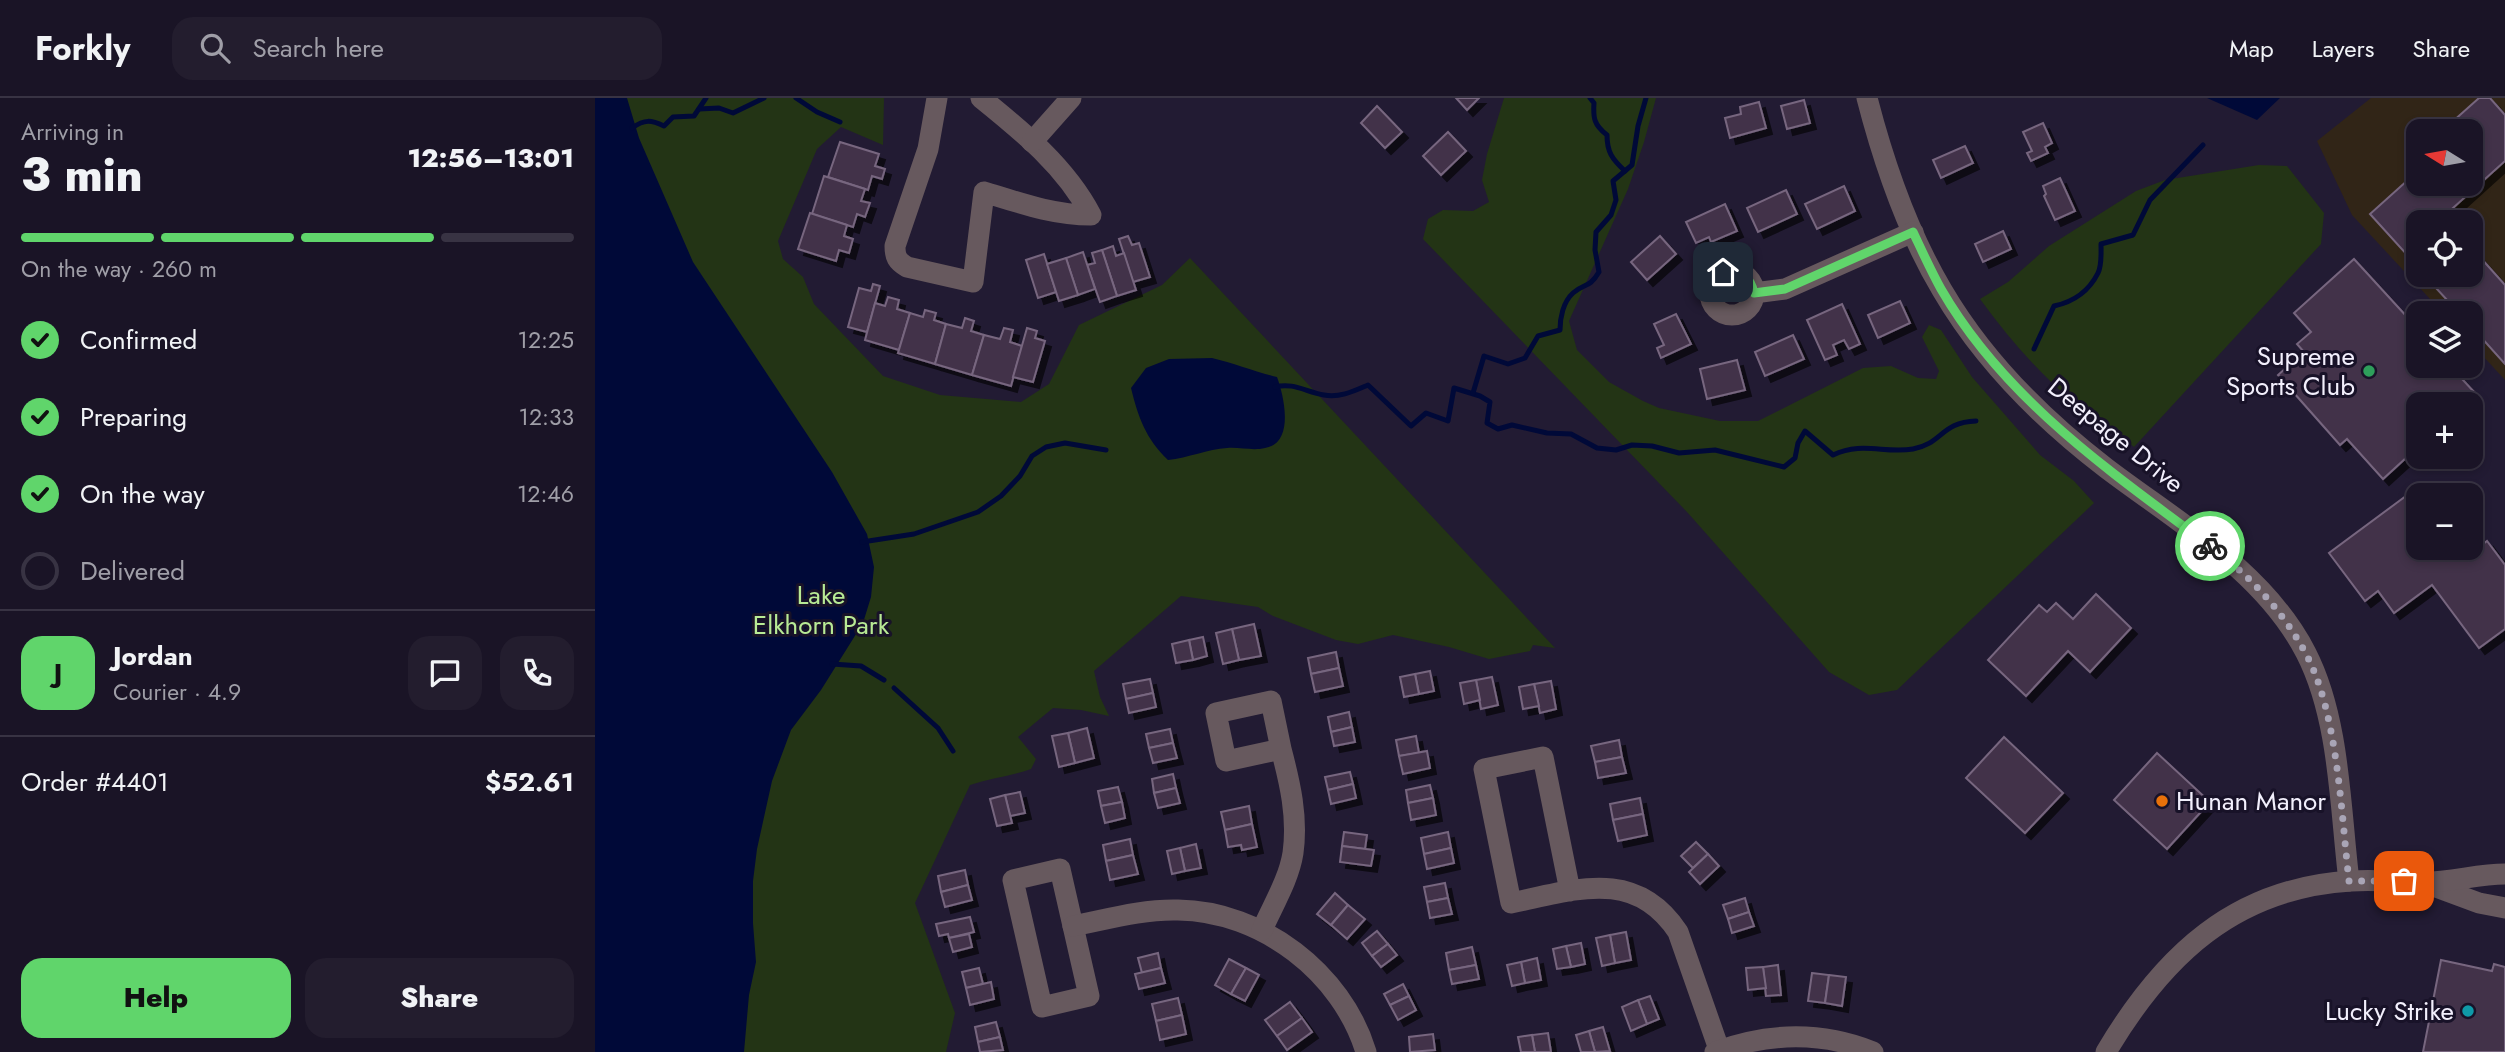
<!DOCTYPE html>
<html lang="en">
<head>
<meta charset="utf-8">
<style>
  body { margin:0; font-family:Jost,sans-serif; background:#231d2e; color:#f1f3f6; height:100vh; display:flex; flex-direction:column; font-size:26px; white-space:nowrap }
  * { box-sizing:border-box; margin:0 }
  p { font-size:23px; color:#9f9ea7 }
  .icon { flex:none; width:38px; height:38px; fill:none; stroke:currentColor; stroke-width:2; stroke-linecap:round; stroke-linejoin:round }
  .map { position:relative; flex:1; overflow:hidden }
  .drawer { display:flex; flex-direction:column; background:#1a1426; width:595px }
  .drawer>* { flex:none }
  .needle { width:46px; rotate:281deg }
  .buttons { position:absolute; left:1811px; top:21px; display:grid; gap:14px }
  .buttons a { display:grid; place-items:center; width:77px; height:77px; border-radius:14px; background:#1a1426; box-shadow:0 4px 10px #0003,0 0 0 2px #383343; font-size:35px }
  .pin { position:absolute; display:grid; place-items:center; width:60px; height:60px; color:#fff; margin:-30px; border-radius:14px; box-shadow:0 4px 10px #0006 }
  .courier { position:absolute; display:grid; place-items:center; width:70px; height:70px; margin:-35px; border:5px solid #60d56b; border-radius:50%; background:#fff; color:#222; box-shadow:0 2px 9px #0007 }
  .headline em { font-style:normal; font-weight:800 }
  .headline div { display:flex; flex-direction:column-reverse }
  .headline { display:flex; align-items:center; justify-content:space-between; height:119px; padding:0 21px }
  h1 { font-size:46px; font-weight:800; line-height:52px }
  .bar { display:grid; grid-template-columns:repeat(4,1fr); gap:10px 7px; align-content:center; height:84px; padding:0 21px }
  .bar i { height:9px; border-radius:5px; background:#383343 }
  .bar .on { background:#60d56b }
  .bar p { grid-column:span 4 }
  .line { display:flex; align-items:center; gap:18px; padding:0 21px; border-top:2px solid #383343 }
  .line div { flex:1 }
  .round { display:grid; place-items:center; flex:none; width:74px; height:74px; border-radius:21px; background:#231d2e }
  ol { padding:0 21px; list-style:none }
  li { display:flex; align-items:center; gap:21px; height:77px }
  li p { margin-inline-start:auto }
  li .icon { padding:7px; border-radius:50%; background:#60d56b; color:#111; stroke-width:4 }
  li:last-child { color:#9f9ea7 }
  li i { width:38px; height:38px; border:4px solid #383343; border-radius:50% }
  .action { display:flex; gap:14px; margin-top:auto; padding:14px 21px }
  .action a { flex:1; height:80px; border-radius:21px; background:#60d56b; color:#111; font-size:28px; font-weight:800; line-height:80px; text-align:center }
  .action a+a { background:#231d2e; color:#f1f3f6 }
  header { display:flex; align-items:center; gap:42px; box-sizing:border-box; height:98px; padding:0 35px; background:#1a1426; border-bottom:2px solid #383343 }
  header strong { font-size:33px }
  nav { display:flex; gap:38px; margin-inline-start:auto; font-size:24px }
  .search { width:490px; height:63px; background:#231d2e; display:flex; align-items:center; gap:18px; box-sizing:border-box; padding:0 24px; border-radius:21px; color:#9f9ea7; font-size:26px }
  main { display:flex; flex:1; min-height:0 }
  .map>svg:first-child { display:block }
  .commercial { fill:#312517; fill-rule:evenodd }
  .green { fill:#233415 }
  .water { fill:#000938 }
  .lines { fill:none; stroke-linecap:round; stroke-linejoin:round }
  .stream { stroke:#000938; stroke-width:5 }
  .building { fill:#43334a; stroke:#77667f; stroke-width:2; filter:url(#shadow) }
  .minor { stroke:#67595e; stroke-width:21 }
  .done { stroke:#a9a5b6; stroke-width:7; stroke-dasharray:0 12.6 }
  .route { stroke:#60d56b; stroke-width:9 }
  .leisure-dot { fill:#2e9e5b; stroke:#181228; stroke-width:2.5 }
  .food-dot { fill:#e8710a; stroke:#181228; stroke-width:2.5 }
  .culture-dot { fill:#0f9aa8; stroke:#181228; stroke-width:2.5 }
  .labels { text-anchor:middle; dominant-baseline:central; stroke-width:6; stroke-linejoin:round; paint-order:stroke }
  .poi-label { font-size:26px; fill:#f2effc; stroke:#181228; text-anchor:end }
  .street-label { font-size:26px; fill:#f2effc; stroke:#181228 }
  .park-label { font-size:26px; fill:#b8ea95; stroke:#181228 }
</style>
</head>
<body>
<header>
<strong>Forkly</strong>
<div class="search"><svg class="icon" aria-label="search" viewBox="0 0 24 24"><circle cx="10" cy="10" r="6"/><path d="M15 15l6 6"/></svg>Search here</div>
<nav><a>Map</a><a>Layers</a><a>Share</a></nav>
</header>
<main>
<section class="drawer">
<div class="headline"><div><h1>3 min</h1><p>Arriving in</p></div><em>12:56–13:01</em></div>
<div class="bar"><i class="on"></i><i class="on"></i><i class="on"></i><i></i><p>On the way · 260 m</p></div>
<ol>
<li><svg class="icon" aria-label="check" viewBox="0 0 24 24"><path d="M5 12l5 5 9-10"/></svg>Confirmed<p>12:25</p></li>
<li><svg class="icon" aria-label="check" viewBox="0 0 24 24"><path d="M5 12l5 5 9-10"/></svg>Preparing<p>12:33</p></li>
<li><svg class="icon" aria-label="check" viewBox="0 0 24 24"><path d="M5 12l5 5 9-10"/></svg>On the way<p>12:46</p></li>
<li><i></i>Delivered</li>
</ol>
<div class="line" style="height:126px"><b class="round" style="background:#60d56b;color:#111">J</b><div><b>Jordan</b><p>Courier · 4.9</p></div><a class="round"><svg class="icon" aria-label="chat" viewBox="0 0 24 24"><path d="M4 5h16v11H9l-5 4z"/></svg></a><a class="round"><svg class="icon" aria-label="phone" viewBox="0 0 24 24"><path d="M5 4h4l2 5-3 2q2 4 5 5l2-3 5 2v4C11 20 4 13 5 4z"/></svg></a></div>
<div class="line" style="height:91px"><div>Order #4401</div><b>$52.61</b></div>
<div class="action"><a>Help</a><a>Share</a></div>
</section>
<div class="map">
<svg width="1910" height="954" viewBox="0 0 1910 954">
  <defs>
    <filter id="shadow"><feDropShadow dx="6" dy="6" stdDeviation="0" flood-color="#0009"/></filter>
  </defs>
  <rect width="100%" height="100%" fill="#221b33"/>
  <!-- commercial -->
  <path class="commercial" d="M1776 0H1910V282L1876 245V215H1848L1757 117 1722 43ZM1824 33H1876V86H1824ZM1824 124H1876V177H1824Z"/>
  <!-- green -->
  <g class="green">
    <path d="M0 0H289L288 47 246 29 222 51 183 143 188 161 208 179 219 206 288 278 345 297 426 304 454 286 484 227 567 187 595 160 960 550 938 547 935 553 894 561 854 549 798 537 763 546 741 542 678 518 663 509 586 498 499 573 505 599 514 618 486 612 458 610 423 639 441 661 436 671C416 678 395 680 375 687L320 805 360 915 351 954H0Z"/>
    <polygon points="909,0 1061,0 1049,44 1033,91 974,223 982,252 1014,284 1048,303 1064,310 1125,323 1163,323 1268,270 1296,268 1323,280 1341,281 1344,273 1327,239 1334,227 1346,232 1377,279 1445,357 1479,383 1499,405 1302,592 1274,597 1234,574 1092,414 828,141 833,121 848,112 878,113 894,104 887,82 892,56"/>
    <path d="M1664 67 1692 68 1729 115 1726 146 1539 349C1519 333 1497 319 1477 303 1442 273 1412 238 1385 201L1413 184 1454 148 1541 93 1570 82Z"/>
  </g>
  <!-- water -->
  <g class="water">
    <polygon points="0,0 32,0 44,40 98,164 237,374 272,436 279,469 276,499 268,525 226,592 196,632 177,683 162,751 158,783 158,825 161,864 154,897 149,954 0,954"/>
    <polygon points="1612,0 1685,0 1662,22"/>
    <path d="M617 260C639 265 660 274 682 279 689 298 700 345 670 350 658 353 645 349 632 350 613 351 593 360 573 362 551 341 543 319 536 290L551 270 574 261Z"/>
  </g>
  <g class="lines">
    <!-- stream -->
    <g class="stream">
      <polyline points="201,0 222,14 245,24"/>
      <path d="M995 0 999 5C998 20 999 27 1012 37 1012 54 1017 61 1030 73"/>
      <polyline points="104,11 124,10 138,15 169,0"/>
      <path d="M37 30C50 21 56 22 69 28L78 19 99 18 111 0"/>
      <path d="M1439 251 1459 208C1478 204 1494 193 1503 175 1507 167 1506 155 1506 146L1538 137 1555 102 1608 47"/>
      <path d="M680 289C698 284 711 294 729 297 745 300 759 293 773 287L816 328 831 315 853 323 859 290 885 298 895 304 892 325 903 331 917 327 952 335 976 336 1002 350 1021 352 1037 347 1057 348 1084 355 1120 352 1189 369 1200 360 1203 345 1210 333 1238 357C1267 343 1290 356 1318 351 1347 346 1346 324 1381 323"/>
      <path d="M878 295 889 258 913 266 930 260 943 238 965 232C965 220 968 204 978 195 989 185 994 191 1004 174L1000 152 1001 134 1016 117 1021 102 1018 83 1037 67 1043 28 1051 0"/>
      <polyline points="267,444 319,436 383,414 406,398 425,378 437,358 451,349 470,345 511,352"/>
      <polyline points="237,566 266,568 289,582"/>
      <polyline points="299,590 343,630 358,653"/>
    </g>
  </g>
  <!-- building -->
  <g class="building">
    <polygon points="861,0 884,0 872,12"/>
    <polygon points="1884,0 1895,0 1910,17 1910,63 1848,119 1853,124 1824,124 1824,170 1775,116 1824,72 1824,86 1876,86 1876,33 1847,33"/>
    <polygon points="1209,2 1215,25 1192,31 1186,8"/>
    <polygon points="1164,4 1171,30 1135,40 1130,20 1146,16 1145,9"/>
    <polygon points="782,8 807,34 790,50 766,25"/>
    <polygon points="1448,25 1457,45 1450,49 1453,55 1436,63 1432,55 1437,53 1428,34"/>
    <polygon points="853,34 871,53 846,77 828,58"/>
    <polygon points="245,44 284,56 280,68 290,71 287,81 277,78 273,92 233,79"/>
    <polygon points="1370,48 1378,65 1346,80 1338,62"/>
    <polygon points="229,78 270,91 266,103 275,105 270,119 262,116 258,129 217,116"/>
    <polygon points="1465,80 1480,113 1460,122 1449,98 1451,96 1448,88"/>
    <polygon points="1249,88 1260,113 1222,131 1210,106"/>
    <polygon points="1191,92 1202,116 1163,134 1152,110"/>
    <polygon points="1130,106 1142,133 1116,144 1114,139 1101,145 1091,124"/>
    <polygon points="215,115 252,127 249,138 258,141 254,155 244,152 241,163 203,151"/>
    <polygon points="1408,133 1416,151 1388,164 1380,146"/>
    <polygon points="533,138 537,147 544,145 555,179 538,184 524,141"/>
    <polygon points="1065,138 1081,156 1052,182 1036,164"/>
    <polygon points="518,148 521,158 529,155 541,192 522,198 507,152"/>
    <polygon points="1876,149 1910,187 1910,266 1876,228 1876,215 1864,215 1829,177 1876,177"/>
    <polygon points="507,152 522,198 505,204 492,167 500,165 497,155"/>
    <polygon points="488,154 500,191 483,197 471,160"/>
    <polygon points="449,156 461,194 443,200 431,162"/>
    <polygon points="471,160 483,197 464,203 452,166"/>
    <polygon points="1759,161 1824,232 1824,268 1855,268 1881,296 1870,306 1824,306 1824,348 1788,381 1752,341 1745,347 1683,277 1709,254 1702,246 1716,234 1699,215"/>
    <polygon points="278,186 285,188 272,234 253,229 264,190 276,193"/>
    <polygon points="293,199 304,202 302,211 315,215 304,252 270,242 280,205 290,208"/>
    <polygon points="1305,203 1315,225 1283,240 1273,217"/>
    <polygon points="1247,206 1265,246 1254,251 1249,242 1238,247 1242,257 1230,262 1212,222"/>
    <polygon points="330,212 341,215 339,222 351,226 340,266 303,255 315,215 328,219"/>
    <polygon points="1081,216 1096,246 1066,260 1062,250 1069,247 1059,226"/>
    <polygon points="370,220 379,223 376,233 389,237 377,277 340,266 351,226 367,230"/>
    <polygon points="409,230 418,232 415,244 427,248 416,288 377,277 389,237 405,241"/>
    <polygon points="432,230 442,233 440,240 450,243 438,284 418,279"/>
    <polygon points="1198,237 1209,261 1170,278 1160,254"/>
    <polygon points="1142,262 1150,292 1112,301 1105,271"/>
    <polygon points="1819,392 1824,397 1824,450 1862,450 1870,460 1892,443 1910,467 1910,531 1884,550 1837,487 1799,515 1783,493 1770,503 1734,455"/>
    <polygon points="1501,496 1536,530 1495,574 1473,553 1431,598 1393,562 1444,507 1452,514 1461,505 1478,521"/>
    <polygon points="659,526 666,558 644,562 637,531"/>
    <polygon points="637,531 644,562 628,566 621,535"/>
    <polygon points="608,539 612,558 598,562 594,542"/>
    <polygon points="594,542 598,562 581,565 577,546"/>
    <polygon points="741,554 744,570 716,576 713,560"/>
    <polygon points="744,570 748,588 720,594 716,576"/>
    <polygon points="835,573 839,593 824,596 820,576"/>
    <polygon points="820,576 824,596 809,599 805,579"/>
    <polygon points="897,579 903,607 886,611 881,582"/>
    <polygon points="555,581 558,595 531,601 528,586"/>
    <polygon points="881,582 885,602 869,606 865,585"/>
    <polygon points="956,583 961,611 945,615 939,586"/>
    <polygon points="939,586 944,608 928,611 924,589"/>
    <polygon points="558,595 561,609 534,615 531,601"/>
    <polygon points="754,614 757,629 736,634 733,619"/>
    <polygon points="757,629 760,644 739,648 736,634"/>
    <polygon points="492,630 499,660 480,665 473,635"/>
    <polygon points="575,631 578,645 554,650 551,636"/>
    <polygon points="473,635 480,665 464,669 457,638"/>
    <polygon points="821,638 824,655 804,658 801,642"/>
    <polygon points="1409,639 1468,695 1430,735 1371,680"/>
    <polygon points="1024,642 1027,659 1000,664 996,648"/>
    <polygon points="578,645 582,660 558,665 554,650"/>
    <polygon points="832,653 835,670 808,676 804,658"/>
    <polygon points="1562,655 1615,704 1572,751 1519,702"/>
    <polygon points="1027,659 1031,675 1003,680 1000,664"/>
    <polygon points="755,674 758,686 733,692 730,679"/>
    <polygon points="578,676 581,690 559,695 557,681"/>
    <polygon points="758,686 761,700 736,706 733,692"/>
    <polygon points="835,687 838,700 813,705 811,692"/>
    <polygon points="523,689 527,704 506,708 503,693"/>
    <polygon points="581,690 585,705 563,710 559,695"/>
    <polygon points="425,694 430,715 415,718 410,697"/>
    <polygon points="410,697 417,725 402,728 395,701"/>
    <polygon points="838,700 841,717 816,722 813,705"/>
    <polygon points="1045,700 1048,716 1018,722 1015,706"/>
    <polygon points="527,704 530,720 510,725 506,708"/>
    <polygon points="654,708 657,726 630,732 626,714"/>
    <polygon points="1048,716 1052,737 1023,743 1018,722"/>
    <polygon points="657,726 662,749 647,752 646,747 633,749 630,732"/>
    <polygon points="749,734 772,737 770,751 747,748"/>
    <polygon points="853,734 856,750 829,756 826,740"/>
    <polygon points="535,741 538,757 511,763 508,747"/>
    <polygon points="1101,744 1113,756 1098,770 1086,758"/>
    <polygon points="601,746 606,770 590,773 585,750"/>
    <polygon points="747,748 779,752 776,768 745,764"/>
    <polygon points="585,750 590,773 577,776 572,753"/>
    <polygon points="856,750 859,765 832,771 829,756"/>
    <polygon points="1113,756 1124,768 1105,786 1094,774"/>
    <polygon points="538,757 543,776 515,782 511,763"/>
    <polygon points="370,772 373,787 346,794 343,778"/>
    <polygon points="850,785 853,800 832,804 829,789"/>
    <polygon points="373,787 377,802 350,809 346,794"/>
    <polygon points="740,795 753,807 736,827 722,816"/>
    <polygon points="853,800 857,816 835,820 832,804"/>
    <polygon points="1150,800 1154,814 1133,821 1128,807"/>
    <polygon points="753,807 770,821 752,841 736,827"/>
    <polygon points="1154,814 1159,828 1137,835 1133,821"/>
    <polygon points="375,819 379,834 354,840 353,836 344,838 341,826"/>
    <polygon points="782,833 793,846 777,858 767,845"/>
    <polygon points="1031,834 1036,862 1020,865 1015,837"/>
    <polygon points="374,836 377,849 358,854 354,840"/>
    <polygon points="1015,837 1020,865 1007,868 1001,840"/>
    <polygon points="986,845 990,866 976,869 971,848"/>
    <polygon points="793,846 802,857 786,869 777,858"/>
    <polygon points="971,848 976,869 962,871 958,851"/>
    <polygon points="877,849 881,867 854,872 851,855"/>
    <polygon points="563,855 566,870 547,875 543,860"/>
    <polygon points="942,860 946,882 930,885 926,864"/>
    <polygon points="634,861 651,870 636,896 620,887"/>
    <polygon points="1846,862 1897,873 1899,866 1910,869 1910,954 1828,954"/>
    <polygon points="926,864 930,885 917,888 912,867"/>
    <polygon points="881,867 884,881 857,886 854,872"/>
    <polygon points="1183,867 1186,897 1171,898 1168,869"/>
    <polygon points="1168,869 1171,890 1153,892 1151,870"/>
    <polygon points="384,870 388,886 371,890 367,874"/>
    <polygon points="566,870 570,885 544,891 540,876"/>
    <polygon points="651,870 664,877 650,903 636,896"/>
    <polygon points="1217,875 1234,877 1230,905 1213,903"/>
    <polygon points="1234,877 1251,879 1247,908 1230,905"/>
    <polygon points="396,884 399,901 375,907 371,890"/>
    <polygon points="808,886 814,898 795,907 789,896"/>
    <polygon points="814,898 821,912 803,922 795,907"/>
    <polygon points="1055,898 1064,921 1052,926 1043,902"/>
    <polygon points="583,900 587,917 561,923 557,906"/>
    <polygon points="1043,902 1052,926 1036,933 1027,909"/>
    <polygon points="695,904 707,920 682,938 670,922"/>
    <polygon points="587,917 591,936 565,942 561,923"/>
    <polygon points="707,920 717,934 692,952 682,938"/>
    <polygon points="401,924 405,939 383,944 380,929"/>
    <polygon points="1008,929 1015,953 1000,954 994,933"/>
    <polygon points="994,933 1000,954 986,954 981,937"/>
    <polygon points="953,935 956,954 940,954 937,937"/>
    <polygon points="838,936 840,952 815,954 814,939"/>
    <polygon points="937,937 940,954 926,954 923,939"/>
    <polygon points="405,939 408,952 385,954 383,944"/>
  </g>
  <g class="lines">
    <!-- minor -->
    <g class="minor">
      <path d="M342 0 333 51 300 148C300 159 302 163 312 169L378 184 389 94C425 105 458 117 496 117 471 69 427 33 386 0"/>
      <path d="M1272 0C1289 66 1312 133 1347 192 1388 262 1447 321 1511 370 1582 424 1669 473 1711 555 1745 621 1745 710 1754 783"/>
      <polyline points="437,44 476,0"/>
      <circle cx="1137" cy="195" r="22"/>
      <polyline points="1159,195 1190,191 1318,134"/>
      <polygon points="465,771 494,898 447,909 418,782"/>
      <polyline points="1830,785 1884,805 1910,810"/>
      <path d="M975 793 948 659 889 671 916 805C980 792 1040 769 1083 834L1125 954"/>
      <path d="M478 828C513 821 548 811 583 812 667 813 747 875 771 954"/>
      <path d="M667 832C678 807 694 781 698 755 703 719 695 685 686 651L631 663 621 615 676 603 686 651"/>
      <path d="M1120 954C1172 935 1226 933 1278 954"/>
      <path d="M1511 954C1568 858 1639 790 1756 783 1780 781 1802 784 1825 784 1854 785 1881 776 1910 776"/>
    </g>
  </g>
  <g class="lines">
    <!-- done -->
    <path class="done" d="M1615 448C1654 477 1686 511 1710 554 1743 614 1746 715 1754 783H1809"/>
    <!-- route -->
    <path class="route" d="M1128 174C1145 171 1155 178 1159 195L1190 191 1318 134C1327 153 1336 173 1346 191 1410 302 1515 373 1615 448"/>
  </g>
  <!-- markers -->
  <circle class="leisure-dot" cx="1774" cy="273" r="7"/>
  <circle class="food-dot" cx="1567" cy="703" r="7"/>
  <circle class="culture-dot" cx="1873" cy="913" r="7"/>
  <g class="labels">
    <!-- poi labels -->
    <g class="poi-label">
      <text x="1760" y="258">Supreme<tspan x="1760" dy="30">Sports Club</tspan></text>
      <text x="1581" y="703" text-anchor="start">Hunan Manor</text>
      <text x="1859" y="913">Lucky Strike</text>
    </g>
    <!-- street labels -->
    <g class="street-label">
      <text transform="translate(1521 337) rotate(39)">Deepage Drive</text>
    </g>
    <!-- park labels -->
    <g class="park-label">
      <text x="226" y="497">Lake<tspan x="226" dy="30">Elkhorn Park</tspan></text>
    </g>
  </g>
</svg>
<div class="buttons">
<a><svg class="needle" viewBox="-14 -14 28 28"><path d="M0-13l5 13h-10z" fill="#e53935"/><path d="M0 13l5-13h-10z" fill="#9f9ea7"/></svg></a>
<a><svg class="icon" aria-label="locate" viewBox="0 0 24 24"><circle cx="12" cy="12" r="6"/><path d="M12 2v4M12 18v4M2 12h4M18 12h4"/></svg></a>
<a><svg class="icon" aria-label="layers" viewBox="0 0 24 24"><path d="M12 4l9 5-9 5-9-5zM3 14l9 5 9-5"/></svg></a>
<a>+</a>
<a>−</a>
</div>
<div class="pin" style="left:1809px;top:783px;background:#ea580c"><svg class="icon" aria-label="bag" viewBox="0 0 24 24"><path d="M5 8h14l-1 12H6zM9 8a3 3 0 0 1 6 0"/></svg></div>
<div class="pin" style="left:1128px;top:174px;background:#1f2937"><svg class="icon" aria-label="home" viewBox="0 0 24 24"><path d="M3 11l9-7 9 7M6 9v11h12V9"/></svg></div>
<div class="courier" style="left:1615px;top:448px"><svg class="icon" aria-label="bike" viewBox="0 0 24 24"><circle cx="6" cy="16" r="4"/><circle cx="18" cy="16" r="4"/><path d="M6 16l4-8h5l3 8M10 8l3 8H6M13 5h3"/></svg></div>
</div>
</main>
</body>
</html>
